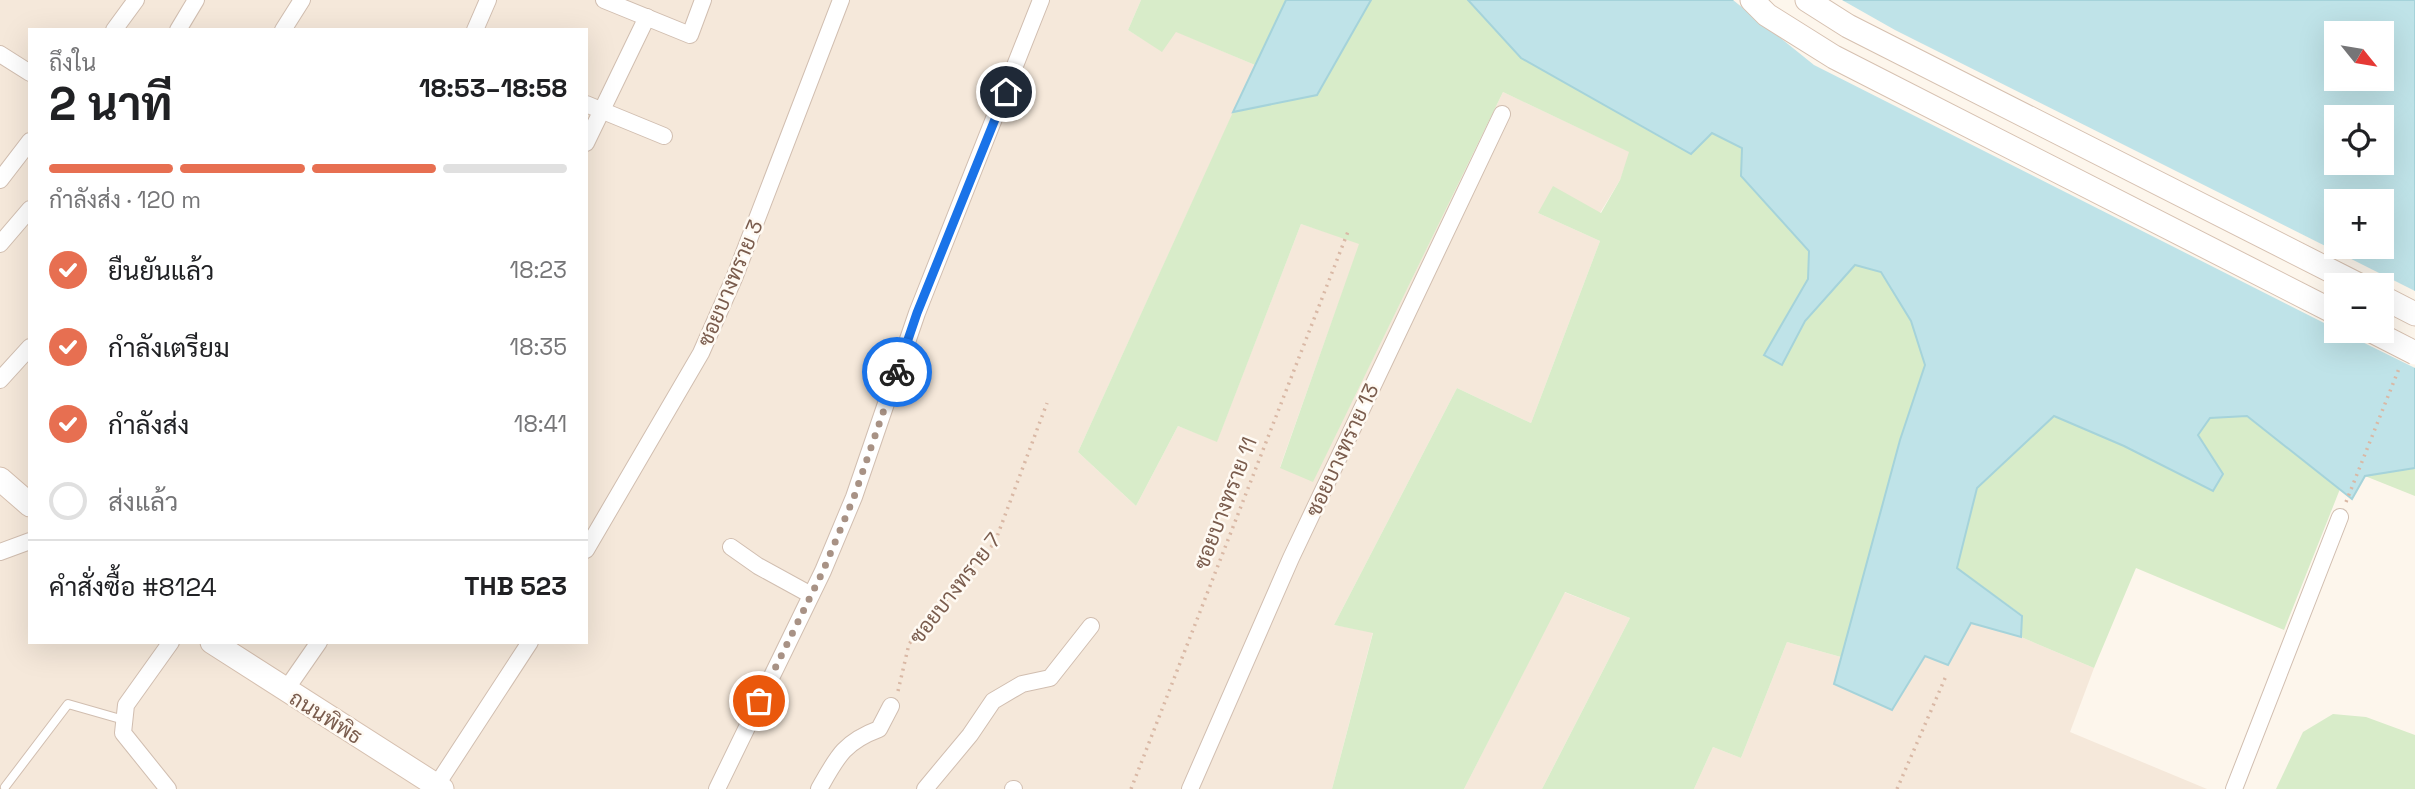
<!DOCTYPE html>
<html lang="th">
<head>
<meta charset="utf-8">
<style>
  body { margin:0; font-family:"Space Grotesk",Sarabun,sans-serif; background:#f6f6f6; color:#202124; height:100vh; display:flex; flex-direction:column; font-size:26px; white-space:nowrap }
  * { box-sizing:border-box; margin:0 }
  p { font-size:23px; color:#757577 }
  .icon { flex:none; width:38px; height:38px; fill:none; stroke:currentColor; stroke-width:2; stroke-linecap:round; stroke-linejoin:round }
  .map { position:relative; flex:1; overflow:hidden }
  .details { position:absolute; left:28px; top:28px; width:560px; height:616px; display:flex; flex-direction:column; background:#fff; border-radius:0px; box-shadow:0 7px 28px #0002 }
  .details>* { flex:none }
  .needle { width:46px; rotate:120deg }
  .controls { position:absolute; left:2324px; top:21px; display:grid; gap:14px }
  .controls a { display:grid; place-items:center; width:70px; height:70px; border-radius:0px; background:#fff; box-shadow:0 7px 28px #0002; font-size:35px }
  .pin { position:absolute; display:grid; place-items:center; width:60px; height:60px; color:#fff; margin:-30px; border:4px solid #fff; border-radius:50%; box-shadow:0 2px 7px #0007 }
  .courier { position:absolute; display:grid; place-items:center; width:70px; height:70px; margin:-35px; border:5px solid #1a73e8; border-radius:50%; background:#fff; color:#222; box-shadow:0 2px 9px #0007 }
  .headline em { font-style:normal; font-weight:700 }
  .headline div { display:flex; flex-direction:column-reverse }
  .headline { display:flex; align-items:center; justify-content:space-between; height:119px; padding:0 21px }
  h1 { font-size:46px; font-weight:700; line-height:52px }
  .bar { display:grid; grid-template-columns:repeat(4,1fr); gap:10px 7px; align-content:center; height:84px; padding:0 21px }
  .bar i { height:9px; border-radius:5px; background:#e0e0e0 }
  .bar .on { background:#e76f51 }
  .bar p { grid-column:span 4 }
  .line { display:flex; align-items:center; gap:18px; padding:0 21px; border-top:2px solid #e0e0e0 }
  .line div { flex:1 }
  ol { padding:0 21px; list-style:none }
  li { display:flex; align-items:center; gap:21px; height:77px }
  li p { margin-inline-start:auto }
  li .icon { padding:7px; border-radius:50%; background:#e76f51; color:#fff; stroke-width:4 }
  li:last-child { color:#757577 }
  li i { width:38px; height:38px; border:4px solid #e0e0e0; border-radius:50% }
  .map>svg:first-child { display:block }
  .residential { fill:#f5e8da; fill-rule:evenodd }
  .green { fill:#d8ecc9 }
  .water { fill:#bfe3e8; stroke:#a5d3da; stroke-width:2; fill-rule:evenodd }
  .pier { fill:#fdf6ec }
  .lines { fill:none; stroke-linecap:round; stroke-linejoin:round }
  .lane-casing { stroke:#d1beb0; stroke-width:10 }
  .street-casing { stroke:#d1beb0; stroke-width:18 }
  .secondary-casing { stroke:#d6c0b0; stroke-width:25 }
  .path { stroke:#d9b8a5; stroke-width:3.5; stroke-dasharray:2 5; stroke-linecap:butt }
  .lane { stroke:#fff; stroke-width:8 }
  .street { stroke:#fff; stroke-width:16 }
  .secondary { stroke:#fff; stroke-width:23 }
  .secondary-bridge-casing { stroke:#d6c0b0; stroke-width:25; stroke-linecap:butt }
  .secondary-bridge { stroke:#fff; stroke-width:23 }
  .done { stroke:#a89285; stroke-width:7; stroke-dasharray:0 12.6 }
  .route { stroke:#1a73e8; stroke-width:9 }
  .labels { text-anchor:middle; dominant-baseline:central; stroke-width:5; stroke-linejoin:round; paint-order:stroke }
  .street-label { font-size:21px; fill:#7a5c4d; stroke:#fffaf3 }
</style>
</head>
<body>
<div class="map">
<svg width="2415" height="789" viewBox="0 0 2415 789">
  <rect width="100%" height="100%" fill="#fdf6ec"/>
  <!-- residential -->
  <g class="residential">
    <path d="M0 0H1141L1128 30 1162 51 1175 31 1255 65 1078 452 1136 506 1178 426 1217 441 1301 224 1360 243 1280 467 1313 481 1503 92 1630 152 1620 180 1600 213H1538L1600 241 1531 423 1457 388 1334 625 1373 632 1332 789H0ZM30 30H586V642H30Z"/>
    <polygon points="1564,592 1630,618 1542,789 1464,789"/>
    <polygon points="1971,623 2021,637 2094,668 2070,732 2207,789 1694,789 1713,747 1741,758 1787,642 1841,657 1834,684 1925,655 1948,665"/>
  </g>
  <!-- green -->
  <g class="green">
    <polygon points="1141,0 1286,0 1255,65 1176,32 1162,52 1128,30"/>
    <polygon points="1371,0 1468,0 1521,58 1691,153 1712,133 1742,148 1741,176 1809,250 1808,279 1765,354 1781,365 1805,321 1855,264 1881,272 1911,321 1925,364 1841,657 1787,642 1741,758 1713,747 1694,789 1542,789 1630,618 1565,592 1464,789 1332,789 1373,633 1334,625 1457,388 1531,423 1600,241 1538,213 1553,186 1601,213 1620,180 1629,152 1503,92 1313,482 1280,468 1359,244 1301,224 1217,442 1178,426 1136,506 1078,452 1233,112 1317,95"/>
    <polygon points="2054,416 2124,446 2223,474 2198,435 2209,418 2246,416 2340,489 2284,630 2136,568 2094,668 2021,637 2022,615 1957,568 1977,488"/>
    <polygon points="2415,468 2415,496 2365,476"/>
    <polygon points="2333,714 2366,717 2415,735 2415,789 2276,789 2303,732"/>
  </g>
  <!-- water -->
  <g class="water">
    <polygon points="1286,0 1371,0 1317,95 1233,112"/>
    <path d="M1468 0H2415V468L2365 476 2352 499 2247 416 2210 418 2198 435 2223 474 2213 491 2124 446 2054 416 1977 488 1957 568 2022 616 2021 637 1971 623 1948 665 1925 656 1892 710 1834 684 1900 440 1925 365 1911 321 1881 272 1855 265 1805 321 1782 365 1764 355 1808 279 1809 251 1741 176 1742 148 1712 133 1691 154 1521 58ZM2336 33H2382V79H2336ZM2336 117H2382V163H2336ZM2336 201H2382V247H2336ZM2336 285H2382V331H2336Z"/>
  </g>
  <!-- pier -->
  <polygon class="pier" points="1733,0 1842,0 1895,30 2415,291 2415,368 2340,331 2382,331 2382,285 2336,285 2336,329 1814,65"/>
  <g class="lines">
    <!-- lane casing -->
    <g class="lane-casing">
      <polyline id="lane" points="5,787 68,704 124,720"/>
    </g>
    <!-- street casing -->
    <g class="street-casing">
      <g id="street">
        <polyline points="604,0 690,35 703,0"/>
        <polyline points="114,30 136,0"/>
        <polyline points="178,30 196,0"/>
        <polyline points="283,30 302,0"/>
        <polyline points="475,30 488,0"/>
        <polyline points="0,54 30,73"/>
        <polyline points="586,104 664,136"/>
        <polyline points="586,143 647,17"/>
        <polyline points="0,180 30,141"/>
        <polyline points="0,244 30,209"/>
        <polyline points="0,380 30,347"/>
        <polyline points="731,547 758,566 811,595"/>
        <polyline points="586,550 701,353 735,276 841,0"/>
        <polyline points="0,552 30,541"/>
        <polyline points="285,691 319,642"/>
        <polyline points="436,786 530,642"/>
        <polyline points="168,789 123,733 126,705 171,642"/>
        <polyline points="717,789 823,571 854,497 917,313 1041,0"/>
        <path d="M819 789C837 757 844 742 879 729L891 706"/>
        <polyline points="925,789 970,735 993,701 1022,684 1050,678 1091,626"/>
        <polyline points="1013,789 1014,789"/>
        <polyline points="1190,789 1291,558 1502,114"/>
        <polyline points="2234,789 2340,517"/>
      </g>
    </g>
    <!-- secondary casing -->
    <g class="secondary-casing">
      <g id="secondary">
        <polyline points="1752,0 1767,15 1834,57 2336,313"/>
        <polyline points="1807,0 1848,26 2359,285"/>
        <polyline points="2382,297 2415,314"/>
        <polyline points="0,479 30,505"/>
        <polyline points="212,642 442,789"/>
      </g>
    </g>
    <!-- path -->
    <g class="path">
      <polyline points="2346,502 2400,366"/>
      <polyline points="898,691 909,644 995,542 1047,403"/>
      <polyline points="1131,789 1349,229"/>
      <polyline points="1897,789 1946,676"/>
    </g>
    <!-- lane -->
    <use href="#lane" class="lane"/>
    <!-- street -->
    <use href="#street" class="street"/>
    <!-- secondary -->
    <use href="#secondary" class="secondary"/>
    <!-- secondary-bridge casing -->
    <g class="secondary-bridge-casing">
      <polyline id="secondary-bridge" points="2372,331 2415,353"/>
    </g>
    <!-- secondary-bridge -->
    <use href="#secondary-bridge" class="secondary-bridge"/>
  </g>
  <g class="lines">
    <!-- done -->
    <polyline class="done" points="759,701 823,571 854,497 897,372"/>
    <!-- route -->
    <polyline class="route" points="897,372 917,313 1006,92"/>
  </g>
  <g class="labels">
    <!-- street labels -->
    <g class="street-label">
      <text transform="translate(730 283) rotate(-67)">ซอยบางทราย 3</text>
      <text transform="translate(1342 450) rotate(-65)">ซอยบางทราย 13</text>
      <text transform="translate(1225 503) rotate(-69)">ซอยบางทราย 11</text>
      <text transform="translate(955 588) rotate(-52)">ซอยบางทราย 7</text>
      <text transform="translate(326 717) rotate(32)">ถนนพิพิธ</text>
    </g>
  </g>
</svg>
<div class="controls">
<a><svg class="needle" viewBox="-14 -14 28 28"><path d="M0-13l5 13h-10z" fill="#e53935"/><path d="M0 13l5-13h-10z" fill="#757577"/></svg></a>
<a><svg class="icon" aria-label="locate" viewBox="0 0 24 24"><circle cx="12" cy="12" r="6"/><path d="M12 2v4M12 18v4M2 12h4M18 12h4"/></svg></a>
<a>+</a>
<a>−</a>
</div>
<div class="pin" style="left:759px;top:701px;background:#ea580c"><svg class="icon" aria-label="bag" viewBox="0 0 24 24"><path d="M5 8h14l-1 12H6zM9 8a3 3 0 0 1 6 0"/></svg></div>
<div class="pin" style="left:1006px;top:92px;background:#1f2937"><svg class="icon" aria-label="home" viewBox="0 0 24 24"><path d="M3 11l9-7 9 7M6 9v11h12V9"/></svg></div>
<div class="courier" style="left:897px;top:372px"><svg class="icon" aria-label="bike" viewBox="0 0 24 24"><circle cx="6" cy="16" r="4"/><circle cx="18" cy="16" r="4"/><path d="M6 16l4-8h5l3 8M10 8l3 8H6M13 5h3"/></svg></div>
<section class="details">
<div class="headline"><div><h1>2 นาที</h1><p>ถึงใน</p></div><em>18:53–18:58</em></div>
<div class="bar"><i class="on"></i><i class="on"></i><i class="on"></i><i></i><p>กำลังส่ง · 120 m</p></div>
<ol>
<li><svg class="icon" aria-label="check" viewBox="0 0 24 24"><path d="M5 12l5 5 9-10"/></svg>ยืนยันแล้ว<p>18:23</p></li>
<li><svg class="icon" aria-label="check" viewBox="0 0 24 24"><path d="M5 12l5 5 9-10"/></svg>กำลังเตรียม<p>18:35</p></li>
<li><svg class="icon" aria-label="check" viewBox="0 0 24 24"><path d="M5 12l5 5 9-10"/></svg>กำลังส่ง<p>18:41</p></li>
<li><i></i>ส่งแล้ว</li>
</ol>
<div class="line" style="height:91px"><div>คำสั่งซื้อ #8124</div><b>THB 523</b></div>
</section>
</div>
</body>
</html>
